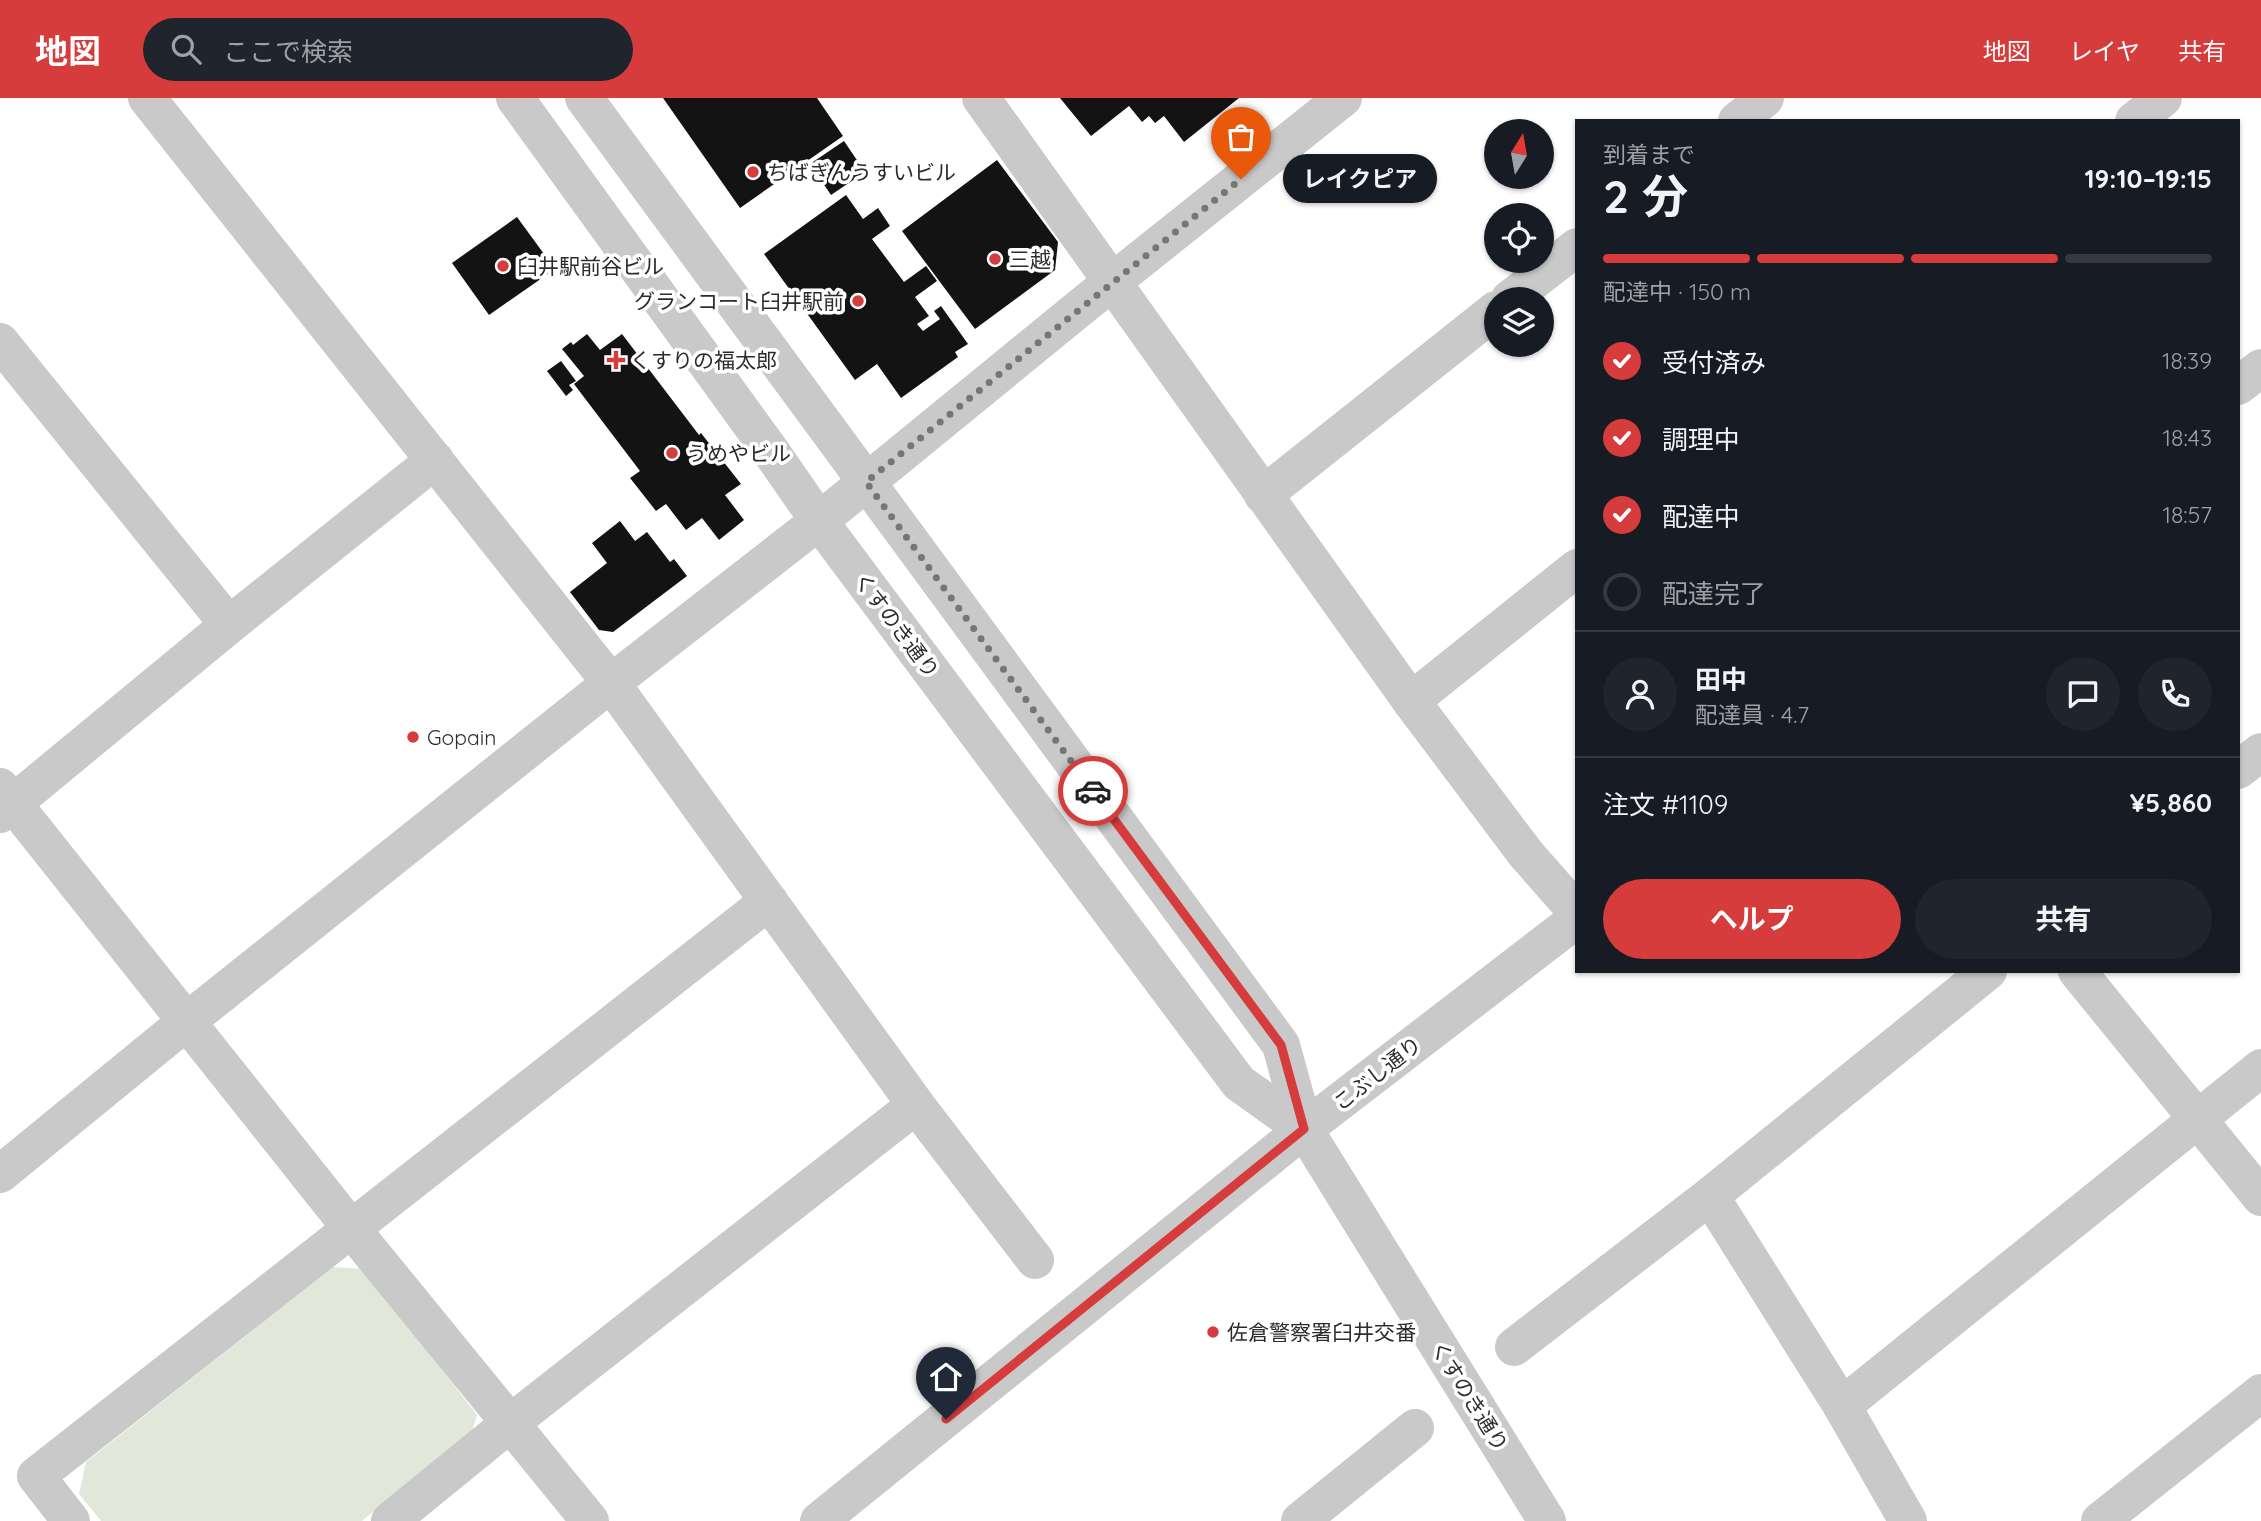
<!DOCTYPE html>
<html lang="ja">
<head>
<meta charset="utf-8">
<style>
  body { margin:0; font-family:Quicksand,"Noto Sans JP",sans-serif; background:#20242c; color:#f1f3f6; height:100vh; display:flex; flex-direction:column; font-size:26px; white-space:nowrap }
  * { box-sizing:border-box; margin:0 }
  p { font-size:23px; color:#9ea1a6 }
  .icon { flex:none; width:38px; height:38px; fill:none; stroke:currentColor; stroke-width:2; stroke-linecap:round; stroke-linejoin:round }
  .map { position:relative; flex:1; overflow:hidden }
  .details { position:absolute; left:1575px; top:21px; width:665px; height:854px; display:flex; flex-direction:column; background:#171b24; border-radius:0px; box-shadow:0 2px 5px #0004 }
  .details>* { flex:none }
  .needle { width:46px; rotate:11deg }
  .buttons { position:absolute; left:1484px; top:21px; display:grid; gap:14px }
  .buttons a { display:grid; place-items:center; width:70px; height:70px; border-radius:50%; background:#171b24; box-shadow:0 2px 5px #0004; font-size:35px }
  .pin { position:absolute; display:grid; place-items:center; width:60px; height:60px; color:#fff; margin:-72px -30px; border-radius:50% 50% 50% 0; rotate:-45deg; box-shadow:0 0 7px #0007 }
  .pin .icon { rotate:45deg }
  .courier { position:absolute; display:grid; place-items:center; width:70px; height:70px; margin:-35px; border:5px solid #d53c3b; border-radius:50%; background:#fff; color:#222; box-shadow:0 2px 9px #0007 }
  .bubble { position:absolute; height:49px; border-radius:24px; background:#171b24; box-shadow:0 2px 5px #0004; font-size:23px; font-weight:700; line-height:49px; text-align:center }
  .head em { font-style:normal; font-weight:700 }
  .head div { display:flex; flex-direction:column-reverse }
  .head { display:flex; align-items:center; justify-content:space-between; height:119px; padding:0 28px }
  h1 { font-size:46px; font-weight:700; line-height:52px }
  .bar { display:grid; grid-template-columns:repeat(4,1fr); gap:10px 7px; align-content:center; height:84px; padding:0 28px }
  .bar i { height:9px; border-radius:5px; background:#363941 }
  .bar .current { background:#d53c3b }
  .bar p { grid-column:span 4 }
  .line { display:flex; align-items:center; gap:18px; padding:0 28px; border-top:2px solid #363941 }
  .line div { flex:1 }
  .round { display:grid; place-items:center; flex:none; width:74px; height:74px; border-radius:37px; background:#20242c }
  ol { padding:0 28px; list-style:none }
  li { display:flex; align-items:center; gap:21px; height:77px }
  li p { margin-inline-start:auto }
  li .icon { padding:7px; border-radius:50%; background:#d53c3b; color:#fff; stroke-width:4 }
  li:last-child { color:#9ea1a6 }
  li i { width:38px; height:38px; border:4px solid #363941; border-radius:50% }
  .primary-button { display:flex; gap:14px; margin-top:auto; padding:14px 28px }
  .primary-button a { flex:1; height:80px; border-radius:42px; background:#d53c3b; color:#fff; font-size:28px; font-weight:700; line-height:80px; text-align:center }
  .primary-button a+a { background:#20242c; color:#f1f3f6 }
  header { display:flex; align-items:center; gap:42px; box-sizing:border-box; height:98px; padding:0 35px; background:#d53c3b; color:#fff }
  header strong { font-size:33px }
  nav { display:flex; gap:38px; margin-inline-start:auto; font-size:24px }
  .search { width:490px; height:63px; background:#20242c; display:flex; align-items:center; gap:18px; box-sizing:border-box; padding:0 24px; border-radius:38px; color:#9ea1a6; font-size:26px }
  .map>svg:first-child { display:block }
  .green { fill:#e1e8da }
  .building { fill:#131313 }
  .lines { fill:none; stroke-linecap:round; stroke-linejoin:round }
  .minor { stroke:#c9c9c9; stroke-width:38 }
  .tertiary { stroke:#c9c9c9; stroke-width:38 }
  .done { stroke:#767676; stroke-width:7; stroke-dasharray:0 12.6 }
  .route { stroke:#d53c3b; stroke-width:9 }
  .poi-dot { fill:#d53c3b; stroke:#fff; stroke-width:2.5 }
  .labels { text-anchor:middle; dominant-baseline:central; stroke-width:7; stroke-linejoin:round; paint-order:stroke }
  .poi-label { font-size:21px; fill:#2c2c2c; stroke:#fff; text-anchor:start }
  .street-label { font-size:21px; fill:#2c2c2c; stroke:#fff }
</style>
</head>
<body>
<header>
<strong>地図</strong>
<div class="search"><svg class="icon" aria-label="search" viewBox="0 0 24 24"><circle cx="10" cy="10" r="6"/><path d="M15 15l6 6"/></svg>ここで検索</div>
<nav><a>地図</a><a>レイヤ</a><a>共有</a></nav>
</header>
<div class="map">
<svg width="2261" height="1423" viewBox="0 0 2261 1423">
  <rect width="100%" height="100%" fill="#fff"/>
  <!-- green -->
  <polygon class="green" points="333,1169 364,1171 477,1317 472,1333 362,1423 101,1423 79,1396 86,1364"/>
  <!-- building -->
  <g class="building">
    <polygon points="663,0 817,0 843,38 740,110"/>
    <polygon points="1060,0 1239,0 1184,44 1164,18 1155,25 1149,18 1142,24 1129,8 1091,38"/>
    <polygon points="844,43 865,74 831,97 810,66"/>
    <polygon points="997,62 1058,144 1055,172 975,231 902,133"/>
    <polygon points="846,97 863,121 878,110 890,128 872,141 904,184 926,168 937,183 915,199 929,218 917,226 923,233 940,221 934,213 941,208 968,246 955,254 958,259 901,300 877,266 855,282 764,156"/>
    <polygon points="517,119 555,171 489,217 452,165"/>
    <polygon points="587,236 600,252 622,236 699,337 701,335 741,386 725,397 744,422 719,442 702,420 686,432 666,406 656,413 630,380 640,373 574,286 584,278 562,251 571,244 573,247"/>
    <polygon points="561,263 576,283 569,287 573,292 566,298 547,273"/>
    <polygon points="620,423 635,443 647,434 670,464 674,461 687,478 613,534 599,532 570,494 607,465 592,445"/>
  </g>
  <g class="lines">
    <!-- minor -->
    <g class="minor">
      <polyline points="147,0 611,585 916,1007 1035,1162"/>
      <polyline points="981,0 1411,603 1526,756 1577,814"/>
      <polyline points="1737,23 1765,0"/>
      <polyline points="2134,23 2163,0"/>
      <polyline points="1510,201 1577,149"/>
      <polyline points="0,244 229,527"/>
      <polyline points="1263,397 1496,212"/>
      <polyline points="1411,603 1577,470"/>
      <polyline points="2238,672 2261,654"/>
      <polyline points="0,689 350,1129 590,1423"/>
      <polyline points="0,716 229,527 435,362"/>
      <polyline points="2077,873 2261,1099"/>
      <polyline points="1710,1098 1842,1308 1908,1423"/>
      <polyline points="1514,1249 1710,1098 1988,873"/>
      <polyline points="1842,1308 2261,970"/>
      <polyline points="71,1423 36,1378 769,803"/>
      <polyline points="390,1423 509,1326 916,1007"/>
      <polyline points="1300,1423 1415,1330"/>
    </g>
    <!-- tertiary -->
    <g class="tertiary">
      <polyline points="515,0 769,351 819,423 1239,985 1304,1031"/>
      <polyline points="584,0 1281,947 1304,1031 1547,1423"/>
      <polyline points="2238,288 2261,270"/>
      <polyline points="0,1076 186,924 611,585 819,423 1087,204 1343,0"/>
      <polyline points="819,1423 1304,1031 1577,821"/>
      <polyline points="2100,1423 2261,1295"/>
    </g>
  </g>
  <g class="lines">
    <!-- done -->
    <polyline class="done" points="1093,693 866,384 1241,81"/>
    <!-- route -->
    <polyline class="route" points="946,1321 1304,1031 1281,947 1093,693"/>
  </g>
  <!-- markers -->
  <g class="poi-dot">
    <circle cx="753" cy="74" r="7"/>
    <circle cx="995" cy="161" r="7"/>
    <circle cx="503" cy="168" r="7"/>
    <circle cx="858" cy="203" r="7"/>
    <path d="M612.5 251.5h7v7h7v7h-7v7h-7v-7h-7v-7h7z"/>
    <circle cx="672" cy="355" r="7"/>
    <circle cx="413" cy="639" r="7"/>
    <circle cx="1213" cy="1234" r="7"/>
  </g>
  <g class="labels">
    <!-- poi labels -->
    <g class="poi-label">
      <text x="767" y="74">ちばぎんうすいビル</text>
      <text x="1009" y="161">三越</text>
      <text x="517" y="168">臼井駅前谷ビル</text>
      <text x="844" y="203" text-anchor="end">グランコート臼井駅前</text>
      <text x="630" y="262">くすりの福太郎</text>
      <text x="686" y="355">うめやビル</text>
      <text x="427" y="639">Gopain</text>
      <text x="1227" y="1234">佐倉警察署臼井交番</text>
    </g>
    <!-- street labels -->
    <g class="street-label">
      <text transform="translate(897 527) rotate(53)">くすのき通り</text>
      <text transform="translate(1377 975) rotate(-38)">こぶし通り</text>
      <text transform="translate(1470 1298) rotate(58)">くすのき通り</text>
    </g>
  </g>
</svg>
<div class="buttons">
<a><svg class="needle" viewBox="-14 -14 28 28"><path d="M0-13l5 13h-10z" fill="#e53935"/><path d="M0 13l5-13h-10z" fill="#9ea1a6"/></svg></a>
<a><svg class="icon" aria-label="locate" viewBox="0 0 24 24"><circle cx="12" cy="12" r="6"/><path d="M12 2v4M12 18v4M2 12h4M18 12h4"/></svg></a>
<a><svg class="icon" aria-label="layers" viewBox="0 0 24 24"><path d="M12 4l9 5-9 5-9-5zM3 14l9 5 9-5"/></svg></a>
</div>
<div class="pin" style="left:1241px;top:81px;background:#ea580c"><svg class="icon" aria-label="bag" viewBox="0 0 24 24"><path d="M5 8h14l-1 12H6zM9 8a3 3 0 0 1 6 0"/></svg></div>
<div class="pin" style="left:946px;top:1321px;background:#1f2937"><svg class="icon" aria-label="home" viewBox="0 0 24 24"><path d="M3 11l9-7 9 7M6 9v11h12V9"/></svg></div>
<div class="courier" style="left:1093px;top:693px"><svg class="icon" aria-label="car" viewBox="0 0 24 24"><path d="M5 17H2v-5l4-1 3-4h7l3 4 3 1v5h-3M9 17h6M6 11h13"/><circle cx="7" cy="17" r="2"/><circle cx="17" cy="17" r="2"/></svg></div>
<div class="bubble" style="left:1283px;top:56px;width:154px">レイクピア</div>
<section class="details">
<div class="head"><div><h1>2 分</h1><p>到着まで</p></div><em>19:10–19:15</em></div>
<div class="bar"><i class="current"></i><i class="current"></i><i class="current"></i><i></i><p>配達中 · 150 m</p></div>
<ol>
<li><svg class="icon" aria-label="check" viewBox="0 0 24 24"><path d="M5 12l5 5 9-10"/></svg>受付済み<p>18:39</p></li>
<li><svg class="icon" aria-label="check" viewBox="0 0 24 24"><path d="M5 12l5 5 9-10"/></svg>調理中<p>18:43</p></li>
<li><svg class="icon" aria-label="check" viewBox="0 0 24 24"><path d="M5 12l5 5 9-10"/></svg>配達中<p>18:57</p></li>
<li><i></i>配達完了</li>
</ol>
<div class="line" style="height:126px"><a class="round"><svg class="icon" aria-label="person" viewBox="0 0 24 24"><circle cx="12" cy="8" r="4"/><path d="M4 21q1-7 8-7t8 7"/></svg></a><div><b>田中</b><p>配達員 · 4.7</p></div><a class="round"><svg class="icon" aria-label="chat" viewBox="0 0 24 24"><path d="M4 5h16v11H9l-5 4z"/></svg></a><a class="round"><svg class="icon" aria-label="phone" viewBox="0 0 24 24"><path d="M5 4h4l2 5-3 2q2 4 5 5l2-3 5 2v4C11 20 4 13 5 4z"/></svg></a></div>
<div class="line" style="height:91px"><div>注文 #1109</div><b>¥5,860</b></div>
<div class="primary-button"><a>ヘルプ</a><a>共有</a></div>
</section>
</div>
</body>
</html>
